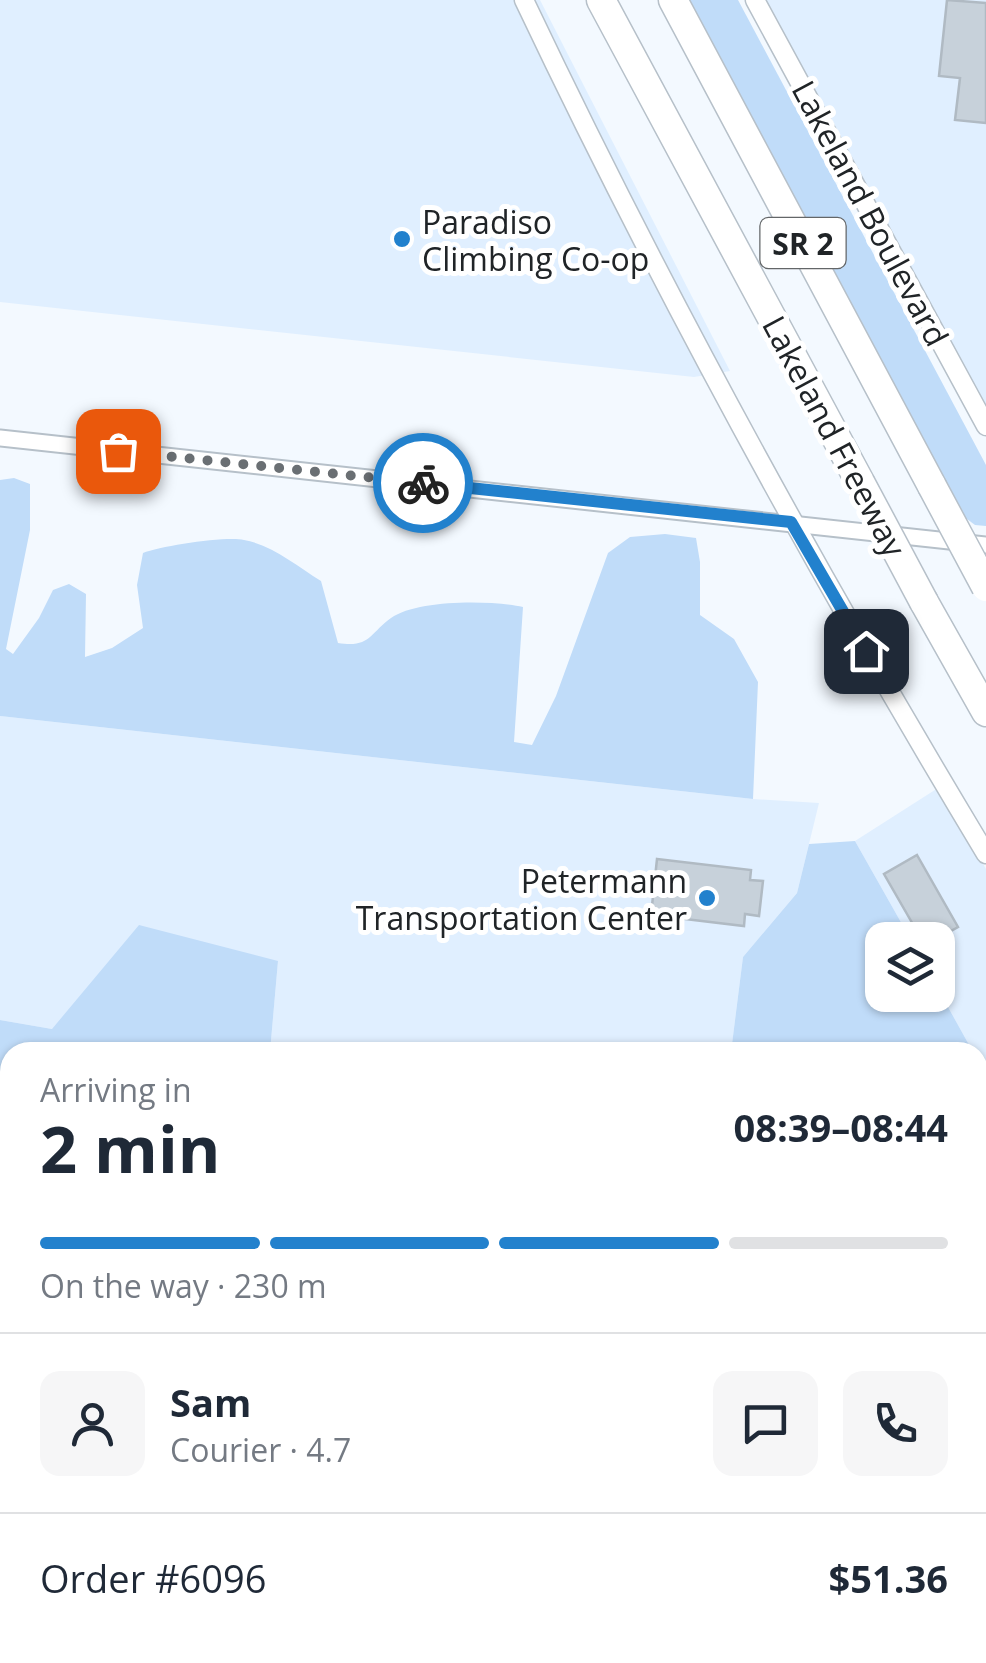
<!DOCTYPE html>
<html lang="en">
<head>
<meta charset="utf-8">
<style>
  body { margin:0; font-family:"Open Sans",sans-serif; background:#f6f6f7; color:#1f2937; height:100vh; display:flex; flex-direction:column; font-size:38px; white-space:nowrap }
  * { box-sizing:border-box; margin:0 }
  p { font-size:32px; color:#747a83 }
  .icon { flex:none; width:55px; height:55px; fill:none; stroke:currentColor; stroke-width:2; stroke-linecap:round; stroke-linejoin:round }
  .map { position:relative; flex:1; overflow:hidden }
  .sheet { position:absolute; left:0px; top:1042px; width:988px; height:622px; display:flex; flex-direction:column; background:#fff; border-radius:30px 30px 0 0; box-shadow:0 2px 8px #0004 }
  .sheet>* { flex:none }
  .tools { position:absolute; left:865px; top:922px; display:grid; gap:20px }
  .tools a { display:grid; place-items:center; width:90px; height:90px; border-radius:20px; background:#fff; box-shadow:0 2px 8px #0004; font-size:50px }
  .pin { position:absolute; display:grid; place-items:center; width:85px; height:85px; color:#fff; margin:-42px; border-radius:20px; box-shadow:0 5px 15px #0006 }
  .courier { position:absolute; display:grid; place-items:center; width:100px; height:100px; margin:-50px; border:8px solid #2281cd; border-radius:50%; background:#fff; color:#222; box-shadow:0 2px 12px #0007 }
  .head em { font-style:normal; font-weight:700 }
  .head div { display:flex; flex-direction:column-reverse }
  .head { display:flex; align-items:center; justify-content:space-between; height:170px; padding:0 40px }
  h1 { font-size:65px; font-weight:700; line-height:75px }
  .bar { display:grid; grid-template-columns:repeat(4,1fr); gap:15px 10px; align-content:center; height:120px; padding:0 40px }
  .bar i { height:12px; border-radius:8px; background:#e0e1e3 }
  .bar .on { background:#2281cd }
  .bar p { grid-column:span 4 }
  .line { display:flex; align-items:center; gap:25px; padding:0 40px; border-top:2px solid #e0e1e3 }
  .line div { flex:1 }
  .round { display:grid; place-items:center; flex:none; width:105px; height:105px; border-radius:20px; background:#f6f6f7 }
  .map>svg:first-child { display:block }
  .built { fill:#e0efff }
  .green { fill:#c0dcf9 }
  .building { fill:#c7d1da; stroke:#b0bac3; stroke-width:2.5 }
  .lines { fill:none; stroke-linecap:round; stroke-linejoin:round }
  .minor-casing { stroke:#b6c0c9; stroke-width:19 }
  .tertiary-casing { stroke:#b6c0c9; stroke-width:21 }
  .motorway-casing { stroke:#b6c0c9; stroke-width:31 }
  .minor { stroke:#fff; stroke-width:15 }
  .tertiary { stroke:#fff; stroke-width:18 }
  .motorway { stroke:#fff; stroke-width:28 }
  .motorway-bridge-casing { stroke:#b6c0c9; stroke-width:31; stroke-linecap:butt }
  .motorway-bridge { stroke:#fff; stroke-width:28 }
  .done { stroke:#6a6f73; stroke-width:10; stroke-dasharray:0 18 }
  .route { stroke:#2281cd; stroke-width:12 }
  .poi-dot { fill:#2281cd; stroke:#fff; stroke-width:4 }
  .labels { text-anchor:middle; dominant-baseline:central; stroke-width:10; stroke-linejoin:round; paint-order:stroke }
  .shield { fill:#fff; stroke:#636668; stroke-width:2.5 }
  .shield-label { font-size:30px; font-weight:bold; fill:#202427 }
  .street-label { font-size:32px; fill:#202427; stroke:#fff }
  .poi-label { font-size:32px; fill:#202427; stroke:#fff; text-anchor:start }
</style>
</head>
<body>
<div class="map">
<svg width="986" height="1663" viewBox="0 0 986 1663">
  <rect width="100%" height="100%" fill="#f3f9ff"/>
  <!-- built -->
  <g class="built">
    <polygon points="0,0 540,0 730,371 694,377 0,302"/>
    <polygon points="766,0 986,0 986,406"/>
    <polygon points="0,716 753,799 819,803 797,893 743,957 731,1052 270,1052 278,961 52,1029 0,1020"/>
    <polygon points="938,788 986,869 986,1103 978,1071 978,1052 973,1052 938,989 938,940 911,940 855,841"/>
    <polygon points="978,1165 986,1165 986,1477 978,1476"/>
  </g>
  <!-- green -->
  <g class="green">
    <polygon points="682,0 738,0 986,465 986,526 975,525 959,513"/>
    <path d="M14 478 30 484V530L6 649 13 654 39 618 53 590 69 584 86 594 85 657 112 648 143 628 137 585 143 553C161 546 226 536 244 540 272 545 297 566 321 581L338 643C370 648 369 634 391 618 417 599 493 600 523 607L514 742 532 745 556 696 608 553 630 537 665 534 696 538 700 562V615L734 639 758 682 753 799 0 716V480Z"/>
    <polygon points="855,841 911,940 882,940 882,995 938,995 938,989 973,1052 731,1052 743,957 797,893 809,844"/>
    <polygon points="139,925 278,961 270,1052 10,1052 10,1472 0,1470 0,1020 52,1029"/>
    <polygon points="978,1071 986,1103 986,1165 978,1165"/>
    <polygon points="978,1476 986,1477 986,1531 978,1530"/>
    <polygon points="0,1529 10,1529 10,1655 80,1655 67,1663 0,1663 0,1644 3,1643 9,1597 0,1571"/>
    <polygon points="82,1655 699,1655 698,1663 82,1663"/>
  </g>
  <!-- building -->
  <g class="building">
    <polygon points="947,0 986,3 986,123 955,120 960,78 939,76"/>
    <polygon points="917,855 958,927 935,940 922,940 884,874"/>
    <polygon points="657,859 751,870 750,880 763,881 759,916 745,914 744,926 651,915"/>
  </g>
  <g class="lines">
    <!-- minor casing -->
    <g class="minor-casing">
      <g id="minor">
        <polyline points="0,438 986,545"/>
        <polyline points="978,1558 986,1559"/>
        <polyline points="978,1605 986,1604"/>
        <polyline points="797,1663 798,1655"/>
      </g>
    </g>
    <!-- tertiary casing -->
    <g class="tertiary-casing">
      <g id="tertiary">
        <path d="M524 0C663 293 819 577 986 854"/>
        <polyline points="755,0 986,426"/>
      </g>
    </g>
    <!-- motorway casing -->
    <g class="motorway-casing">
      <g id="motorway">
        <polyline points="601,0 860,482"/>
        <polyline points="673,0 932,486"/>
        <polyline points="924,602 986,712"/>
      </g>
    </g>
    <!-- minor -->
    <use href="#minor" class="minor"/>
    <!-- tertiary -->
    <use href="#tertiary" class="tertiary"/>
    <!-- motorway -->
    <use href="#motorway" class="motorway"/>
    <!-- motorway-bridge casing -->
    <g class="motorway-bridge-casing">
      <g id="motorway-bridge">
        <polyline points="860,482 924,602"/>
        <polyline points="932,486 986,587"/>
      </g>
    </g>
    <!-- motorway-bridge -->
    <use href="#motorway-bridge" class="motorway-bridge"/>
  </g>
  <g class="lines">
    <!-- done -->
    <polyline class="done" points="118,451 423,483"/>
    <!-- route -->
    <polyline class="route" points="423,483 791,522 866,651"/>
  </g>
  <!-- markers -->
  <g class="poi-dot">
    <circle cx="402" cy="239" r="10"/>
    <circle cx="707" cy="898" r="10"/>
  </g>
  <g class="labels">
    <!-- shield labels -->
    <rect class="shield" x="760.5" y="218" width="85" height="50" rx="8"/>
    <g class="shield-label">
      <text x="803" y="243">SR 2</text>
    </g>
    <!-- street labels -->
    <g class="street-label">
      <text transform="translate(871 213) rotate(62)">Lakeland Boulevard</text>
      <text transform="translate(835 436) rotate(62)">Lakeland Freeway</text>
    </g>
    <!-- poi labels -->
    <g class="poi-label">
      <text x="422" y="221">Paradiso<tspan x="422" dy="37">Climbing Co-op</tspan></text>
      <text x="687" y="880" text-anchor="end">Petermann<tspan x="687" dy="37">Transportation Center</tspan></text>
    </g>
  </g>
</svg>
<div class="tools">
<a><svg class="icon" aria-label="layers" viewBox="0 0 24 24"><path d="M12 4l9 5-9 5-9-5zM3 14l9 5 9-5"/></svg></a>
</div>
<div class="pin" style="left:118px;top:451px;background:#ea580c"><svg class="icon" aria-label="bag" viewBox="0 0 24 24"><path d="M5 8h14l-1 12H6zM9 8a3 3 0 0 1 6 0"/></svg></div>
<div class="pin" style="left:866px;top:651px;background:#1f2937"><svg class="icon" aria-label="home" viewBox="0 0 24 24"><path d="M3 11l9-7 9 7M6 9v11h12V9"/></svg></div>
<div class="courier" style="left:423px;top:483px"><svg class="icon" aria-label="bike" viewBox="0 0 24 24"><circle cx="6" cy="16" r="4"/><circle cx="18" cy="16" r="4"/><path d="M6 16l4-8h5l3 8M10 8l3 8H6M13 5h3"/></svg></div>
<section class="sheet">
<div class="head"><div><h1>2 min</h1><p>Arriving in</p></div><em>08:39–08:44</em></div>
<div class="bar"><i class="on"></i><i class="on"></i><i class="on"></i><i></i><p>On the way · 230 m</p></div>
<div class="line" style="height:180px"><a class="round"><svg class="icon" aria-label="person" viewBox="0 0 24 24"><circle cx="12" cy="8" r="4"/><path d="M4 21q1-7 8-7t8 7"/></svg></a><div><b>Sam</b><p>Courier · 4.7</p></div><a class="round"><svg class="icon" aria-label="chat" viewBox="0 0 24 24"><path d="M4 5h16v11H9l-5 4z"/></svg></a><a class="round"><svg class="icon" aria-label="phone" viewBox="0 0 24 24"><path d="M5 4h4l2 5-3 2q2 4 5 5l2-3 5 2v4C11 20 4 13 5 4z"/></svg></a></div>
<div class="line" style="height:130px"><div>Order #6096</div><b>$51.36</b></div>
</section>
</div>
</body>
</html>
